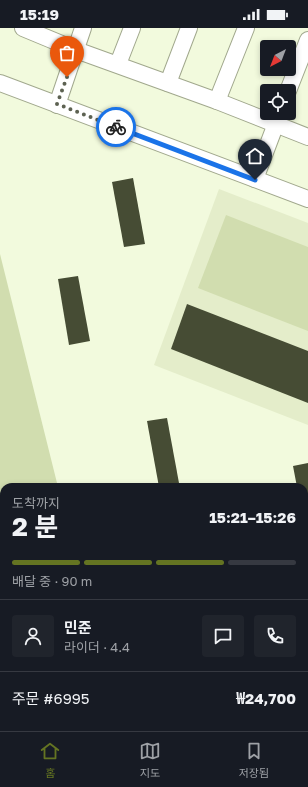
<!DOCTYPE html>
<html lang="ko">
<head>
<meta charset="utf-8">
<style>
  body { margin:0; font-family:"Golos Text","Noto Sans KR",sans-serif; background:#20242c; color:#f1f3f6; height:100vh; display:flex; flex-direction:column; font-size:15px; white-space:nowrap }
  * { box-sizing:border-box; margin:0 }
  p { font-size:13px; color:#9ea1a6 }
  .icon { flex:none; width:22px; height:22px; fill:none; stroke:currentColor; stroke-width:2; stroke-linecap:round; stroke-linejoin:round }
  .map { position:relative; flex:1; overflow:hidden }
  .side { position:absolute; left:0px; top:455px; width:308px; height:248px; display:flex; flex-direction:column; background:#171b24; border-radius:12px 12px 0 0; box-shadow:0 2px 6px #0003 }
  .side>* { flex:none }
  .needle { width:26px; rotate:222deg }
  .tools { position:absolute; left:260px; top:12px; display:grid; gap:8px }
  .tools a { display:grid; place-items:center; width:36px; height:36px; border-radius:4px; background:#171b24; box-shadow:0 2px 6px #0003; font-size:20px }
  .pin { position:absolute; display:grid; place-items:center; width:34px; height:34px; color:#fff; margin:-41px -17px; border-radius:50% 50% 50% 0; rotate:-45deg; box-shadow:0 0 4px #0007 }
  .pin .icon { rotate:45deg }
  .courier { position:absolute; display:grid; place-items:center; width:40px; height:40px; margin:-20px; border:3px solid #1a73e8; border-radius:50%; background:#fff; color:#222; box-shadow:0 1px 5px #0007 }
  .summary em { font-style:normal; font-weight:700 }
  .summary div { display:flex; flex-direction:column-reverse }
  .summary { display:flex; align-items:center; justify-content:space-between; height:68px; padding:0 12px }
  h1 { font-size:26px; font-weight:700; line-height:30px }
  .bar { display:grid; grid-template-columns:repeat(4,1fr); gap:6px 4px; align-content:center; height:48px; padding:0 12px }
  .bar i { height:5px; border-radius:3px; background:#363941 }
  .bar .selected { background:#647422 }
  .bar p { grid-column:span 4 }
  .line { display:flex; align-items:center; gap:10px; padding:0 12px; border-top:1px solid #363941 }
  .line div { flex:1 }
  .round { display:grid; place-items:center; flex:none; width:42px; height:42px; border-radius:4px; background:#20242c }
  .status { display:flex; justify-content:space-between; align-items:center; height:28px; padding:0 20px; background:#171b24; direction:ltr }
  .status svg { height:11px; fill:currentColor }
  .menu { display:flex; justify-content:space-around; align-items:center; height:56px; border-top:1px solid #363941; background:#171b24; font-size:11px; color:#9ea1a6 }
  .menu a { display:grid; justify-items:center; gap:2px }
  .menu .selected { color:#647422 }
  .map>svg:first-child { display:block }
  .built { fill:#e4edca }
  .green { fill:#d1ddaf }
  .building { fill:#464c34 }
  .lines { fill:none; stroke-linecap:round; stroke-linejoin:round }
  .minor-casing { stroke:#a1a88d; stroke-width:18 }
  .major-casing { stroke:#a1a88d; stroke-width:22 }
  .minor { stroke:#fff; stroke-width:16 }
  .major { stroke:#fff; stroke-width:20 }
  .done { stroke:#5d6252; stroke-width:4; stroke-dasharray:0 7.2 }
  .route { stroke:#1a73e8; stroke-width:5 }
</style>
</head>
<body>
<div class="status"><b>15:19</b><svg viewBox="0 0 49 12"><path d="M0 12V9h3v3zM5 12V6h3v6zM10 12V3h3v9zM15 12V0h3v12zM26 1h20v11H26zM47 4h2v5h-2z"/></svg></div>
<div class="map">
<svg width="308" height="703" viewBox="0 0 308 703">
  <rect width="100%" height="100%" fill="#f2fadd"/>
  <!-- built -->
  <g class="built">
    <polygon points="219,161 308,195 308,397 154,337"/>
    <polygon points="304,556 308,556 308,605 304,616"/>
    <polygon points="4,601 4,699 13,699 6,703 0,703 0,604"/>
  </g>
  <!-- green -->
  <g class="green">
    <polygon points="226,187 308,219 308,303 198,260"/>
    <polygon points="0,226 58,459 4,459 4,522 0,510"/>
  </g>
  <!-- building -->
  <g class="building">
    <polygon points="133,150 145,216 124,219 112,154"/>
    <polygon points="78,248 90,313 69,317 58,251"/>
    <polygon points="187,276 308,323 308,375 171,321"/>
    <polygon points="167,390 179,455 159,459 147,393"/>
    <polygon points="308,435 308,503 305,504 304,459 297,459 293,438"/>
    <polygon points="304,570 307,571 308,572 308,593 304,601"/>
    <polygon points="4,620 4,677 0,679 0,622"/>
  </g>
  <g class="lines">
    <!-- minor casing -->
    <g class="minor-casing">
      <g id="minor">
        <polyline points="23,0 76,22 217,73 308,109"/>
        <polyline points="118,36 132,0"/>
        <polyline points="0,55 308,171"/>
        <polyline points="168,55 189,0"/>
        <polyline points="288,63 308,12"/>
        <polyline points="217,73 246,0"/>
        <polyline points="57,77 83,0"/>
        <polyline points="255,151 280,85"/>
        <polyline points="304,543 308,544"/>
        <polyline points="0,589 4,586"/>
        <polyline points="304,639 308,629"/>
      </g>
    </g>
    <!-- major casing -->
    <g class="major-casing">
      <g id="major">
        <polyline points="304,645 308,646"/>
        <polyline points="35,703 41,699"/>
      </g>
    </g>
    <!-- minor -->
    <use href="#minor" class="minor"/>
    <!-- major -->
    <use href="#major" class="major"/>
  </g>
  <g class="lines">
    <!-- done -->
    <polyline class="done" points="67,49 57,76 116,99"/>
    <!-- route -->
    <polyline class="route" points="116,99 255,152"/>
  </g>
</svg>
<div class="tools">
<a><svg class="needle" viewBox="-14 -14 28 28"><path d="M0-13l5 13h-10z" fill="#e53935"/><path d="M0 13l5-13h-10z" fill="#9ea1a6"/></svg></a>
<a><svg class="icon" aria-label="locate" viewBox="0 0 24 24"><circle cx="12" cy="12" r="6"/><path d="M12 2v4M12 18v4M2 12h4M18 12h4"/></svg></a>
</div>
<div class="pin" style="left:67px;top:49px;background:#ea580c"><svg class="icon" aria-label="bag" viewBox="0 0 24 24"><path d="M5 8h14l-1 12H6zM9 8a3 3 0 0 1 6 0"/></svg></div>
<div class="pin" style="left:255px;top:152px;background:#1f2937"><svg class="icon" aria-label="home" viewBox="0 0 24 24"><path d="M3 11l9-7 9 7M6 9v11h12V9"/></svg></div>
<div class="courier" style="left:116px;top:99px"><svg class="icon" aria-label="bike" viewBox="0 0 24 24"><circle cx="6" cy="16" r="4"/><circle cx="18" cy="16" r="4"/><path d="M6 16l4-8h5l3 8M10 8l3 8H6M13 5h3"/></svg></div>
<section class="side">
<div class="summary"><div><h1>2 분</h1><p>도착까지</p></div><em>15:21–15:26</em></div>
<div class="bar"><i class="selected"></i><i class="selected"></i><i class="selected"></i><i></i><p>배달 중 · 90 m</p></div>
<div class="line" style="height:72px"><a class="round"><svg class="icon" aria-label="person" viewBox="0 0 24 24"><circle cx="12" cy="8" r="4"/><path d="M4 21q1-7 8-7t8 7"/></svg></a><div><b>민준</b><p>라이더 · 4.4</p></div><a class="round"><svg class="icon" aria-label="chat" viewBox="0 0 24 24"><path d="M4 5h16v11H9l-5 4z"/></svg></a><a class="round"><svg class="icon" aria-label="phone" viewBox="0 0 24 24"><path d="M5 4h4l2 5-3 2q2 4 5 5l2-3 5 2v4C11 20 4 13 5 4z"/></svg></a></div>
<div class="line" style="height:52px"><div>주문 #6995</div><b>₩24,700</b></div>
</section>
</div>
<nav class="menu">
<a class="selected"><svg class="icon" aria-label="home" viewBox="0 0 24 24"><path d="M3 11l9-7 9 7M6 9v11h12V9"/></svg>홈</a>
<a><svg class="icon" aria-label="map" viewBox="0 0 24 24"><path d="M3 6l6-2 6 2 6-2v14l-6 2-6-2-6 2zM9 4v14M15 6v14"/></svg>지도</a>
<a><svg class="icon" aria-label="saved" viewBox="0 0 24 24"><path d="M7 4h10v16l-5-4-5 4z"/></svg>저장됨</a>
</nav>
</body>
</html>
